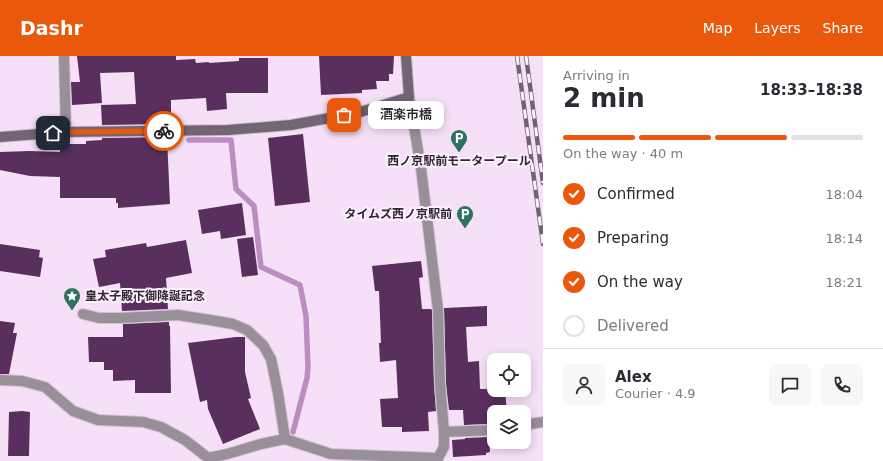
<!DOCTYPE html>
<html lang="en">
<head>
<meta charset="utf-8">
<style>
  body { margin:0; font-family:"DejaVu Sans","Noto Sans JP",sans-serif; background:#f7f7f7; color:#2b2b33; height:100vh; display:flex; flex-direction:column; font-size:15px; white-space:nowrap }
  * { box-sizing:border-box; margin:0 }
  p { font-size:13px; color:#7c7c81 }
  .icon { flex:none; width:22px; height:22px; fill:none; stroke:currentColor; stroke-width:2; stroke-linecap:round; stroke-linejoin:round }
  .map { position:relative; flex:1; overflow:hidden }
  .drawer { display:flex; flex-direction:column; background:#fff; width:340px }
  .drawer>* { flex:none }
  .tools { position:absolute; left:487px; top:297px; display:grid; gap:8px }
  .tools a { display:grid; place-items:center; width:44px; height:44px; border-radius:8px; background:#fff; box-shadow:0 2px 10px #0003; font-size:20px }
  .pin { position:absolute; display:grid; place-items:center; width:34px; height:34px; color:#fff; margin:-17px; border-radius:8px; box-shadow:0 2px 6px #0006 }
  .courier { position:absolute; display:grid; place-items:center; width:40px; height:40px; margin:-20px; border:3px solid #ea580c; border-radius:50%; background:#fff; color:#222; box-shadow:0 1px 5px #0007 }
  .bubble { position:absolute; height:28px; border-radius:8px; background:#fff; box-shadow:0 2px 10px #0003; font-size:13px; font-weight:600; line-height:28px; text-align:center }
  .overview em { font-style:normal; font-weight:600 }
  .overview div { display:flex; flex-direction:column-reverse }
  .overview { display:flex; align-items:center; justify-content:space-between; height:68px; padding:0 20px }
  h1 { font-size:26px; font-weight:600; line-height:30px }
  .bar { display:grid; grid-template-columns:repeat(4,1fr); gap:6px 4px; align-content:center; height:48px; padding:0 20px }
  .bar i { height:5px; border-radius:3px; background:#e1e1e2 }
  .bar .current { background:#ea580c }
  .bar p { grid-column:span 4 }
  .line { display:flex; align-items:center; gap:10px; padding:0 20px; border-top:1px solid #e1e1e2 }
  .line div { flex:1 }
  .round { display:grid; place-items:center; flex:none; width:42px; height:42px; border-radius:8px; background:#f7f7f7 }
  ol { padding:0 20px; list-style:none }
  li { display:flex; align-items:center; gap:12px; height:44px }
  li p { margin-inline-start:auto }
  li .icon { padding:4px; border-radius:50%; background:#ea580c; color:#fff; stroke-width:4 }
  li:last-child { color:#7c7c81 }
  li i { width:22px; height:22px; border:2px solid #e1e1e2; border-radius:50% }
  header { display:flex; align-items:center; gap:24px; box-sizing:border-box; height:56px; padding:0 20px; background:#ea580c; color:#fff }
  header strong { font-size:19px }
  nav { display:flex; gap:22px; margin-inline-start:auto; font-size:14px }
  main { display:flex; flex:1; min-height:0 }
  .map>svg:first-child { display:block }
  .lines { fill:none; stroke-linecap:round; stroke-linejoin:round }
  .stream { stroke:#bd8cc0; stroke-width:5.5 }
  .building { fill:#592f5d }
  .street-casing { stroke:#d2bfd3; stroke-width:12 }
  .secondary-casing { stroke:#d2bfd3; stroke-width:12 }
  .street { stroke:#998f99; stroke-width:10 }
  .secondary { stroke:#726573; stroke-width:10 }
  .rail-casing { stroke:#706371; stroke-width:4.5 }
  .rail { stroke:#fef0ff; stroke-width:3; stroke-dasharray:9; stroke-linecap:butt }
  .done { stroke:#756876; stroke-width:4; stroke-dasharray:0 7.2 }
  .route { stroke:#ea580c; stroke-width:5 }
  .labels { text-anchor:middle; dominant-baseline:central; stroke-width:4; stroke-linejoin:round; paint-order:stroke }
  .poi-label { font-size:12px; font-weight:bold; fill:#2f2730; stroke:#fef0ff }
</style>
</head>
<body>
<header>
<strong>Dashr</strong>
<nav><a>Map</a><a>Layers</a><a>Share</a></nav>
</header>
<main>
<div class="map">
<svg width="543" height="405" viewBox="0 0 543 405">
  <rect width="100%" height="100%" fill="#f6e0f7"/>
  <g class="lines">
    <!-- stream -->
    <polyline class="stream" points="189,84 231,84 236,133 254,150 261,211 300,229 306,260 308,311 307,322 293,376"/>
  </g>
  <!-- building -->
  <g class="building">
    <polygon points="77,0 176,0 176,4 195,3 196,7 209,6 209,7 239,5 239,2 268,2 268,37 226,37 227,53 207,55 206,42 171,44 171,58 165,59 166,68 102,69 101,49 136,48 134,16 100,17 102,47 72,49 71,26 80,26"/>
    <polygon points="319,0 394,0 393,18 389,18 389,25 376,25 377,33 362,34 362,37 321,39"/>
    <polygon points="303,78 310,146 275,150 268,82"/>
    <polygon points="167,81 170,148 118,152 118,147 116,147 116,142 60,142 60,121 30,120 0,114 0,96 29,95 60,96 60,88 86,88 86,85 102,84 102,82"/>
    <polygon points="242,147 246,179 221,183 220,175 202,178 198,154"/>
    <polygon points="253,181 258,219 242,221 237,183"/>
    <polygon points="186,184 192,217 166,222 168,253 122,255 120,227 99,231 93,203 106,201 105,194 146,187 147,191"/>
    <polygon points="0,188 40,194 39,201 43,202 40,221 0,215"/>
    <polygon points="421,205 423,221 419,222 422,253 431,253 432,254 434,328 436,355 428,356 429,375 402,376 402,371 382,371 380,343 398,342 396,304 380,306 379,287 381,287 379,235 375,235 372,210"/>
    <polygon points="487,250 487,270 466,271 468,306 479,305 480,333 494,333 494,334 505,334 507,356 494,356 494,363 488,363 488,368 464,369 463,354 449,354 446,328 444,252"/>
    <polygon points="0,265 15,267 13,277 17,277 9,318 0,318"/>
    <polygon points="169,266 169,270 170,270 171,337 135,337 135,324 113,325 113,314 104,314 104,306 89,306 88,281 123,281 123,268"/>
    <polygon points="236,281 245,281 245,316 251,342 248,343 260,373 223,388 208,353 207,344 200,346 188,287"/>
    <polygon points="22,355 30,356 29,400 8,400 9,356"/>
    <polygon points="489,381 490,396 486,397 486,399 453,401 452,384 465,383 465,382"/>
  </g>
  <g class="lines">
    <!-- street casing -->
    <g class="street-casing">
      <g id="street">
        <polyline points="64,0 66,76"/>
        <polyline points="409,41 421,112 438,254 440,328 444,376 444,391 438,402 438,405"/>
        <polyline points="83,258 99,262 120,262 178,259 210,264 233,268 247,274 263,289 271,303 278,337 285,383"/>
        <polyline points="0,324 22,325 45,331 73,355 98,364 143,366 161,371 185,384 194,391 208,402 227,398 261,388 285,383 331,398 438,402"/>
        <polyline points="524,369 543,366"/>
        <polyline points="444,376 494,374"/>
      </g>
    </g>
    <!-- secondary casing -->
    <g class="secondary-casing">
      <polyline id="secondary" points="0,81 66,76 228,74 291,69 357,57 409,41 406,0"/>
    </g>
    <!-- street -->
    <use href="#street" class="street"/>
    <!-- secondary -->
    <use href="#secondary" class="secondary"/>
    <!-- rail casing -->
    <g class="rail-casing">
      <g id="rail">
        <polyline points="517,0 543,188"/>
        <polyline points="526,0 543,127"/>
      </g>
    </g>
    <!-- rail -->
    <use href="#rail" class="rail"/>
  </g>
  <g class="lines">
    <!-- done -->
    <polyline class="done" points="164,75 228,74 291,69 344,59"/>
    <!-- route -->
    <polyline class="route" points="53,77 66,76 164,75"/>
  </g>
  <!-- icons -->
  <defs>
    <g id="parking-pin" transform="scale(0.9)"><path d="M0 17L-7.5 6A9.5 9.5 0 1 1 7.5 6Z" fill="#2f7161" stroke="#fef0ff"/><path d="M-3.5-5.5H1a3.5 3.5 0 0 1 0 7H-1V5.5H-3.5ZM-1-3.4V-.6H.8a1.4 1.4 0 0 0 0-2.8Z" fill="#fff"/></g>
    <g id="sight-pin" transform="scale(0.9)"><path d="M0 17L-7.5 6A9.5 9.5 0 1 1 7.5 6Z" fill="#2f7161" stroke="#fef0ff"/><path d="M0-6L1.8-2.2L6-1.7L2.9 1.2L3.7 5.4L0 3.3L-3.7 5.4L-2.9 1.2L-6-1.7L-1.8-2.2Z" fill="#fff"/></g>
  </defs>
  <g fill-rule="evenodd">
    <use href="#parking-pin" x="459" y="82"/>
    <use href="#parking-pin" x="465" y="158"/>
    <use href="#sight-pin" x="72" y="240"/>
  </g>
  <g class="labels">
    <!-- poi labels -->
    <g class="poi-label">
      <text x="459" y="105">西ノ京駅前モータープール</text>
      <text x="452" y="158" text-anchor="end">タイムズ西ノ京駅前</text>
      <text x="85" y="240" text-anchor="start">皇太子殿下御降誕記念</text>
    </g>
  </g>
</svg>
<div class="tools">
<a><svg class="icon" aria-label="locate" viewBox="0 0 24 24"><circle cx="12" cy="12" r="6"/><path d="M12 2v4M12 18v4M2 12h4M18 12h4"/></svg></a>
<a><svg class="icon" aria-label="layers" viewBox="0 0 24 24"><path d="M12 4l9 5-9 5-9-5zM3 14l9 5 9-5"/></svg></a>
</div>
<div class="pin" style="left:344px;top:59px;background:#ea580c"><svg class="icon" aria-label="bag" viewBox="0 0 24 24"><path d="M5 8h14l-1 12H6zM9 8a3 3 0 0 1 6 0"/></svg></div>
<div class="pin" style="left:53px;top:77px;background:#1f2937"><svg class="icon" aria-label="home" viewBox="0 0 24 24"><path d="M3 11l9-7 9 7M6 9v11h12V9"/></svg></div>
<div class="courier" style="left:164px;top:75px"><svg class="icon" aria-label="bike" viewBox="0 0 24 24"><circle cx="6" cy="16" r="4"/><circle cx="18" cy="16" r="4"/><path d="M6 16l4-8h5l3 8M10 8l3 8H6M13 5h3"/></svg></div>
<div class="bubble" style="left:368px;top:45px;width:76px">酒楽市橋</div>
</div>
<section class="drawer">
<div class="overview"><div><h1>2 min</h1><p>Arriving in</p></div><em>18:33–18:38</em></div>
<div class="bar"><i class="current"></i><i class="current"></i><i class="current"></i><i></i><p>On the way · 40 m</p></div>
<ol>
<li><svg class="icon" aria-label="check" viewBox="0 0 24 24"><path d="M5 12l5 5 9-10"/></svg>Confirmed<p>18:04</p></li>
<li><svg class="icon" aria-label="check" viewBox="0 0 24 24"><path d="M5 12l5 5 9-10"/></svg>Preparing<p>18:14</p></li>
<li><svg class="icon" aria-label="check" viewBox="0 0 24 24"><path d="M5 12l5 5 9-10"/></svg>On the way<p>18:21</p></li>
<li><i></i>Delivered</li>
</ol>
<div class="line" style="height:72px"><a class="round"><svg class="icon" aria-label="person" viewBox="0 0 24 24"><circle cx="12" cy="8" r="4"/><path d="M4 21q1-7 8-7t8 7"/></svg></a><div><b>Alex</b><p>Courier · 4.9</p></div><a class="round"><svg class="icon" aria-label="chat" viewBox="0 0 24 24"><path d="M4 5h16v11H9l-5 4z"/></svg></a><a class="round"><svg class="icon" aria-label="phone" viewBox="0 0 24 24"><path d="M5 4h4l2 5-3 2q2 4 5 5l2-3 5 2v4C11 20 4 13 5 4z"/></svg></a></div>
</section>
</main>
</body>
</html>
